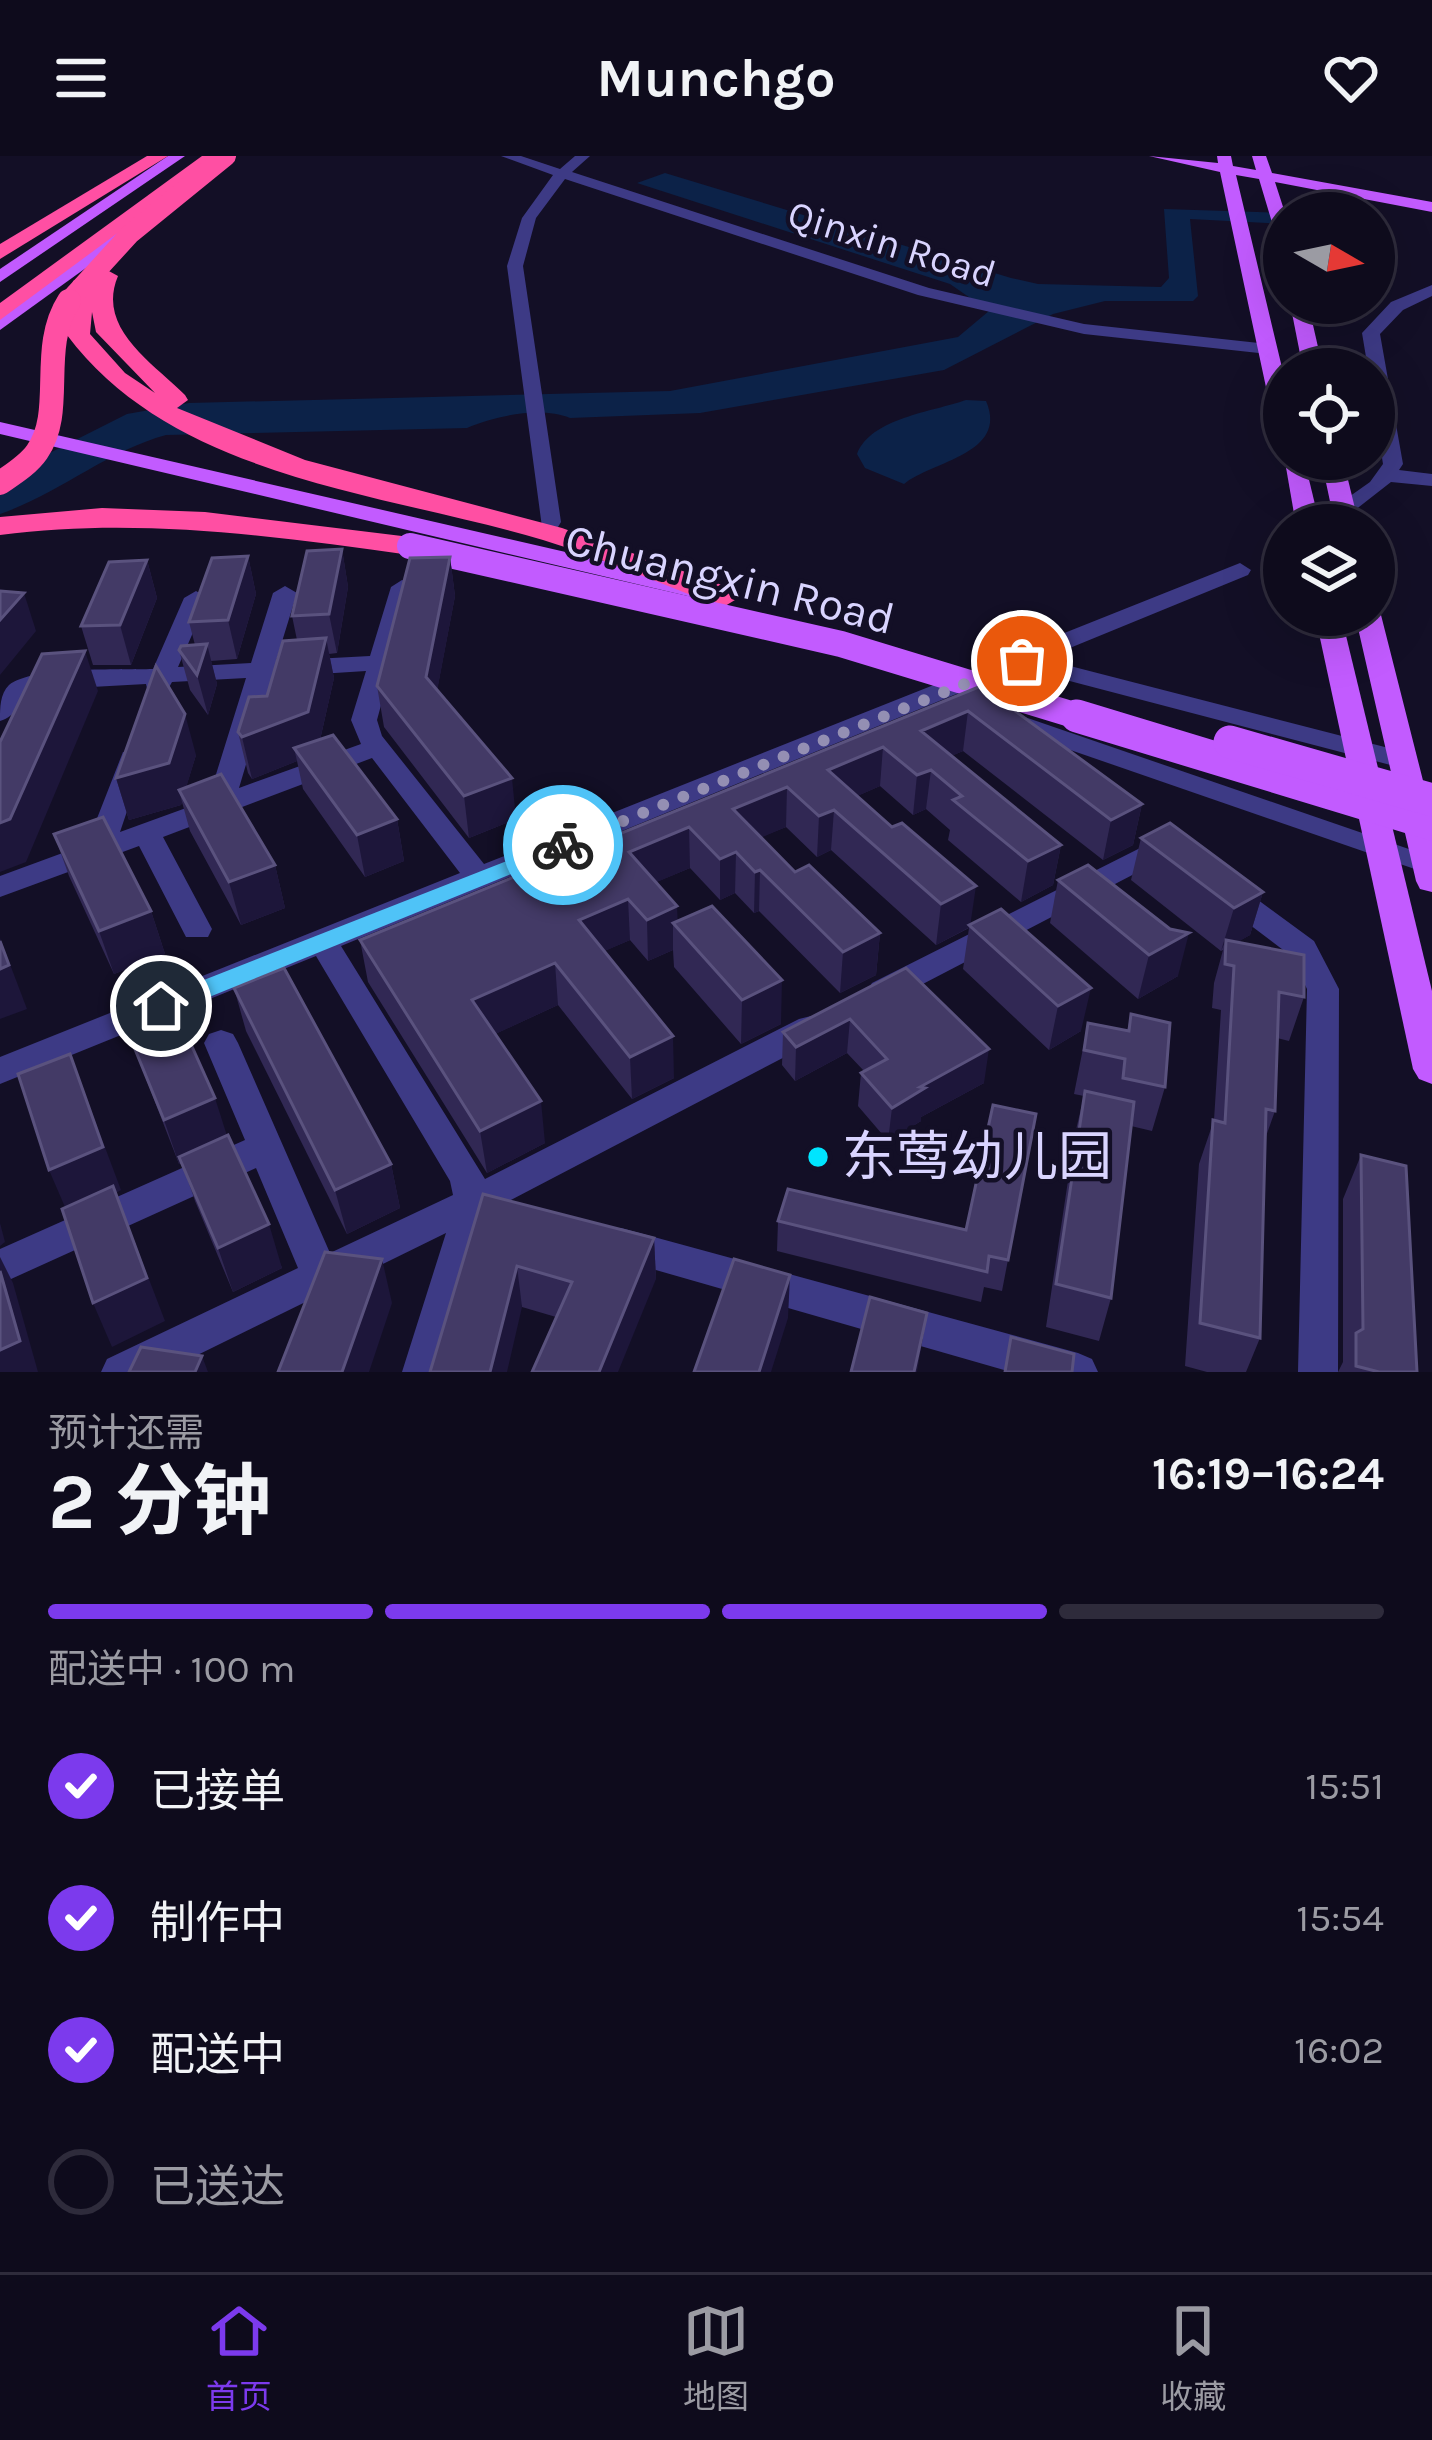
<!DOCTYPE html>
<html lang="zh">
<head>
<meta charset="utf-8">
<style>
  body { margin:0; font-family:Karla,"Noto Sans SC",sans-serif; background:#171425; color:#f1f3f6; height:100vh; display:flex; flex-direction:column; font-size:45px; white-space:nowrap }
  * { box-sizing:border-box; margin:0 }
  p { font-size:39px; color:#9b9ba3 }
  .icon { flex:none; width:66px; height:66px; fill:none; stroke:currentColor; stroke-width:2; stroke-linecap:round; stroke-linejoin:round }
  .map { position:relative; height:1216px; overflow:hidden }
  .side { display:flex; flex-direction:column; background:#0e0b1c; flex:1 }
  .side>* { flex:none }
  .needle { width:78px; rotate:99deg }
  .fabs { position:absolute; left:1263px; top:36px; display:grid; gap:24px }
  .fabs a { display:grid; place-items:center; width:132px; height:132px; border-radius:50%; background:#0e0b1c; box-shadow:0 12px 48px #0002,0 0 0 3px #2e2b3b; font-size:60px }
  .pin { position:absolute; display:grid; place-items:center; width:102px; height:102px; color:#fff; margin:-51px; border:6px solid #fff; border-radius:50%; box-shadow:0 3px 12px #0007 }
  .courier { position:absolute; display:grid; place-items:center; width:120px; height:120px; margin:-60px; border:9px solid #4fc3f7; border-radius:50%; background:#fff; color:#222; box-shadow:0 3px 15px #0007 }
  .headline em { font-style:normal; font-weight:700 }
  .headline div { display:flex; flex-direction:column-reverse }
  .headline { display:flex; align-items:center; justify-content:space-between; height:204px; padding:0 48px }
  h1 { font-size:78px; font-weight:700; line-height:90px }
  .bar { display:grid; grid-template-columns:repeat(4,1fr); gap:18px 12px; align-content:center; height:144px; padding:0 48px }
  .bar i { height:15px; border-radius:9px; background:#2e2b3b }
  .bar .on { background:#7c3aed }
  .bar p { grid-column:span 4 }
  ol { padding:0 48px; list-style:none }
  li { display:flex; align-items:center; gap:36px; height:132px }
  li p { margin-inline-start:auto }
  li .icon { padding:12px; border-radius:50%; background:#7c3aed; color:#fff; stroke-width:4 }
  li:last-child { color:#9b9ba3 }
  li i { width:66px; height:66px; border:6px solid #2e2b3b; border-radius:50% }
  header { display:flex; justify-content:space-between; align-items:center; height:156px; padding:0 48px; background:#0e0b1c; font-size:54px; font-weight:700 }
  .menu { display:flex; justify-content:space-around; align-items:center; height:168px; border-top:3px solid #2e2b3b; background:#0e0b1c; font-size:33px; color:#9b9ba3 }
  .menu a { display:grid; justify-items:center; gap:6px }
  .menu .on { color:#7c3aed }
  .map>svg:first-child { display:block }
  .water { fill:#0c2248 }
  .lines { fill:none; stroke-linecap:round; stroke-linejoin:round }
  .minor { fill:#3d3a85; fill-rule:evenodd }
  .major { fill:#c25bff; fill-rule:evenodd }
  .highway { fill:#ff4fa3; fill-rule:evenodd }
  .major-bridge-far1 { stroke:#c25bff; stroke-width:26 }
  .major-bridge { stroke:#c25bff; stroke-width:33 }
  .highway-bridge-far1 { stroke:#ff4fa3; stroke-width:20 }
  .highway-bridge { stroke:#ff4fa3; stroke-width:24 }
  .wall { fill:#312854 }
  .shaded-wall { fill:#1d163a }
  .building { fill:#433a66; stroke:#5a527e; stroke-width:3 }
  .route { fill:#4fc3f7 }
  .done { stroke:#948fb3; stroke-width:12; stroke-dasharray:0 21.6 }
  .poi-dot { fill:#00e5ff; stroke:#130f26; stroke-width:4.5 }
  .labels { text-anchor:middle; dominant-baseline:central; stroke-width:9; stroke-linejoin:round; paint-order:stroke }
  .far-street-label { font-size:39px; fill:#d9d4ff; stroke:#130f26 }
  .street-label { font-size:45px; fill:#d9d4ff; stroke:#130f26 }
  .near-poi-label { font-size:54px; fill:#d9d4ff; stroke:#130f26; text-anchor:start }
</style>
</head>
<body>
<header><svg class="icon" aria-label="menu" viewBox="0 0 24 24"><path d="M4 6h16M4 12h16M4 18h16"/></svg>Munchgo<svg class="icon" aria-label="heart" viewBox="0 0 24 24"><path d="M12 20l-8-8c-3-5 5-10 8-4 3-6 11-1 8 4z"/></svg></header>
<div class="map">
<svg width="1432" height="1216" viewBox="0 0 1432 1216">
  <rect width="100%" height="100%" fill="#130f26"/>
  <!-- water -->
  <g class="water">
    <path d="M665 17 1011 122 1038 128 1161 131 1169 122 1164 53 1284 57V68L1190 63 1198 140 1193 145H1105L1053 158 944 214 700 257 570 262C540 250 495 260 467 272L166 279C107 295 58 338 0 358V322L127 258 189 247 670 235 958 181 989 155 950 128 637 27Z"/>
    <path d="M966 244 986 245C1009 298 932 305 904 328L865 312 857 298C871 262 932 256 966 244Z"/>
  </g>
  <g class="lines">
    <!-- minor -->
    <g class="minor">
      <polygon points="501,0 521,0 560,13 575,0 590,0 572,16 929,132 1084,168 1268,188 1277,193 1268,198 1084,178 918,139 565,23 536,62 523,110 561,366 558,371 542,371 507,110 522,62 553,19"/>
      <polygon points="1432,129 1432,140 1403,154 1380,178 1403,308 1399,314 1432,318 1432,330 1391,326 1350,358 1336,358 1336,350 1370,326 1383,308 1374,251 1374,213 1368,213 1362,177 1391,146"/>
      <path d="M1240 407 1251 414 1248 419 1043 503 1412 598 1415 604 1412 610 1402 612 1020 512 341 790 485 1023 799 863 811 860 823 863 828 872 823 881 507 1046 504 1062 487 1065 442 1216H402L446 1077 163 1216H101L107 1203 298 1112 256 1012 0 1128V1093L245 984 204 887 209 878 221 874 233 878 238 887 330 1097 453 1039 450 1025 316 800 0 928V901L460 717 372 602 163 681 212 773 208 781H186L139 690 0 741V720L87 688 123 596H141L145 602 120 676 208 644 246 522 172 526 166 537H148L146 528 37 534C21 542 17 561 0 565 0 551 0 538 9 529 32 510 121 514 153 513L184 442 196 435 208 442 178 511 251 507 273 437 285 430 297 437 276 505 370 500 391 431 402 424 410 426 413 431 377 564 382 580 484 708ZM366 515 351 564 361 588 239 632 272 521Z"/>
      <polygon points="1010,556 1432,701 1432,719 1001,570 997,564"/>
      <polygon points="1164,680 1174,683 1182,693 1178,700 1165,702 894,843 883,847 872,843 867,835 872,827"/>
      <polygon points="1228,727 1239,730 1314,785 1339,833 1338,1216 1298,1216 1307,833 1291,800 1217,744 1213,737 1217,730"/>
      <polygon points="621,1072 1078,1197 1092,1203 1098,1216 1011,1216 621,1104 608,1100 602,1088 608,1076"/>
    </g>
    <!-- major -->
    <g class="major">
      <polygon points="168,0 185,0 0,126 0,113"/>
      <polygon points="1149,0 1218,7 1217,0 1231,0 1233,10 1256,14 1252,0 1266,0 1272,17 1432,46 1432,56 1275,26 1285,57 1284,85 1276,80 1259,23 1236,19 1284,220 1284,270 1273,264 1220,16"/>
      <polygon points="130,67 144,70 0,174 0,159"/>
      <polygon points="1290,147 1308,147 1323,213 1303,213"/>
      <polygon points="0,266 696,426 709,434 696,442 0,278"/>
      <polygon points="1284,300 1304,303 1320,369 1296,369"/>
      <polygon points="1321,303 1343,303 1359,369 1335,369"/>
      <polygon points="1374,453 1381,459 1432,660 1432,736 1420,733 1416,725 1355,459 1374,459"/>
      <polygon points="1315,459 1341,459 1432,835 1432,928 1419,923 1413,913"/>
    </g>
    <!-- highway -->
    <g class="highway">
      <polygon points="147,0 168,0 0,103 0,88"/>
      <polygon points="202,0 222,0 0,164 0,147"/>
      <path d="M107 114 118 120C96 172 152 206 185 239L188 244 177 252 305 304 562 372 736 434 740 441 725 450 714 448C657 426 601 402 543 384 382 336 175 323 67 179L73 125 84 119 94 125ZM92 156 96 176 155 237 125 217 90 178Z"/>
      <path d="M102 352 205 356 410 381 425 390 410 399C273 380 138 361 0 379V361Z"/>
    </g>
    <!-- major-bridge-far1 -->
    <polyline class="major-bridge-far1" points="410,390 841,488 1087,563"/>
    <!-- major-bridge -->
    <g class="major-bridge">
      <polyline points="1077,560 1432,668"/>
      <polyline points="1230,586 1432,644"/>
    </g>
    <!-- highway-bridge-far1 -->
    <polyline class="highway-bridge-far1" points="66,148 130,78 226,0"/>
    <!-- highway-bridge -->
    <path class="highway-bridge" d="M0 327C13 318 28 309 37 296 66 255 38 193 69 145"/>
  </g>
  <!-- wall -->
  <g class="wall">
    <polygon points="342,393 348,431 337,497 329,498 334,522 320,584 397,663 404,705 365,721 303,633 297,605 252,623 248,617 238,576 267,540 297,484 292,460"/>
    <polygon points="248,400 256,438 237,503 211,505 217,528 208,559 190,534 179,494 195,489 189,466"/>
    <polygon points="450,401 455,440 437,534 516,663 469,682 384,571 377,530"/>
    <polygon points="147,404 157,442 131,509 93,509 81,470"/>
    <polygon points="981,530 1142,648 1133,689 1103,704 963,595 951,600 1061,689 1053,729 1021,746 948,684 950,674 926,653 913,659 880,630 857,640 970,769 1001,753 1081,875 1049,894 963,813 969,772 936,789 831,694 817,701 786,671 761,681 795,716 880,777 876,819 840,837 759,755 754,757 735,737 720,744 690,712 656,726 678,765 781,868 741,888 674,811 673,794 648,805 630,784 604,795 674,922 632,943 558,849 495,878 545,987 487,1017 368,826 360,784"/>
    <polygon points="196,599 186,631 275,709 285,752 241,769 190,675 182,646 181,649 129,664 116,622"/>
    <polygon points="54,678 151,755 165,798 114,818 69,720"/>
    <polygon points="1141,682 1263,736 1250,779 1237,786 1304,841 1289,885 1277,882 1275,955 1265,983 1260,1182 1246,1216 1207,1216 1185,1210 1199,1008 1214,964 1221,854 1212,852 1214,827 1223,794 1221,795 1131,724"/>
    <polygon points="1058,724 1170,773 1178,820 1138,843 1050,767"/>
    <polygon points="906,812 984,927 921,961 921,965 888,985 858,950 861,917 864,915 847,897 795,925 782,909 783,876"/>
    <polygon points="234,832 391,1008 400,1052 347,1078 246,875"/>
    <polygon points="1131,858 1165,931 1152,975 1131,970 1111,1142 1099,1185 1046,1171 1075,978 1084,940 1074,938 1088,867 1127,875"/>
    <polygon points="128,876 227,980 282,1112 233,1136 195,1045 182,1007 179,1008"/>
    <polygon points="1036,958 1002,1135 984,1131 981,1146 777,1095 778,1065 966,1074"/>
    <polygon points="1361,999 1417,1216 1338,1216 1343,1206 1343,1043"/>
    <polygon points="483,1038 654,1082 656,1123 556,1161 522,1151"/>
  </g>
  <!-- shaded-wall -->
  <g class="shaded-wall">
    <polygon points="342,393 348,431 337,497 329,458"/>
    <polygon points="248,400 256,438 237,503 228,464"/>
    <polygon points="450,401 455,440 432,562 426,521"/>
    <polygon points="147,404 157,442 131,509 120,469"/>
    <polygon points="24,437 36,475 0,519 0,464"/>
    <polygon points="326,482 334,522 317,597 294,592 297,605 252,623 242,581"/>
    <polygon points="207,488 217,528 208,559 197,519"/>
    <polygon points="85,495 98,535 26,706 0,716 0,667"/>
    <polygon points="968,555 963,595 917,615 921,575"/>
    <polygon points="185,558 196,599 183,642 179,634 182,646 181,649 129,664 116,622"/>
    <polygon points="883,591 880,630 826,654 828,614"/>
    <polygon points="931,614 926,653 913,659 917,619"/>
    <polygon points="512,622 516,663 469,682 464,640"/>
    <polygon points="787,631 786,671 732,694 733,653"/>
    <polygon points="1142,648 1133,689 1103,704 1111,664"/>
    <polygon points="834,654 831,694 817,701 819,660"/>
    <polygon points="397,663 404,705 365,721 357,679"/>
    <polygon points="689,671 690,712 631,737 629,696"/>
    <polygon points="1061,689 1053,729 1021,746 1028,705"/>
    <polygon points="736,696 735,737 720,744 720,703"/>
    <polygon points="275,709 285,752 241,769 229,726"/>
    <polygon points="760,714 759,755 754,757 755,716"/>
    <polygon points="976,730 970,771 936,789 941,748"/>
    <polygon points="1263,736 1250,779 1226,793 1226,784 1221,795 1234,752"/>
    <polygon points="628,743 630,784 582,805 579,764"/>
    <polygon points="677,750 678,773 673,767 673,794 648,805 647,764"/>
    <polygon points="151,755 165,798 114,818 99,775"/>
    <polygon points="880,777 876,819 840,837 843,796"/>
    <polygon points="1189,777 1178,820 1138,843 1149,799"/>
    <polygon points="0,782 27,853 0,863"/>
    <polygon points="555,807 558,849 478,886 472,844"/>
    <polygon points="782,824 781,868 741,888 742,844"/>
    <polygon points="1091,832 1081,875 1049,894 1058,850"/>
    <polygon points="850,863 847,897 795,925 796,891"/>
    <polygon points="673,880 674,922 632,943 630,901"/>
    <polygon points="989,893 984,927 921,961 921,965 888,985 892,952 920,931"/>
    <polygon points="70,898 121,1034 116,1037 165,1165 112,1191 93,1147 68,1058 49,1014"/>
    <polygon points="215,942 229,986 179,1008 164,964"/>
    <polygon points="541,945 545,987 487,1017 480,975"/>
    <polygon points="391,1008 400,1052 347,1078 335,1034"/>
    <polygon points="0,1067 5,1086 0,1090"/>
    <polygon points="269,1068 282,1112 233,1136 218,1092"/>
    <polygon points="654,1082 656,1123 618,1216 599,1216"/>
    <polygon points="0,1101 13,1127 38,1216 0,1216"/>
    <polygon points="382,1103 392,1147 369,1216 342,1216"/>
    <polygon points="517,1110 522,1151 507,1216 490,1216"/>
    <polygon points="790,1119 788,1162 771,1216 759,1216"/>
    <polygon points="927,1157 917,1216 914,1216"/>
    <polygon points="202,1200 208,1216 195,1216"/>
  </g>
  <!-- building -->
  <g class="building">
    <polygon points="342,393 329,458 292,460 307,395"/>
    <polygon points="248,400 228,464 189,466 212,402"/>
    <polygon points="450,401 426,521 512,622 464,640 377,530 410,402"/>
    <polygon points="147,404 120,469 81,470 109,406"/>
    <polygon points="0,435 24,437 0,464"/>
    <polygon points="326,482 308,556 242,581 238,576 249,541 267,540 283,485"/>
    <polygon points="207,488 197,519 179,494 181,490"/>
    <polygon points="85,495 10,663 0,667 0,586 42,498"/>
    <polygon points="156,510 185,558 169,607 116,622"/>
    <polygon points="981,530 1142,648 1111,664 968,555 921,575 1061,689 1028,705 953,644 962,640 931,614 917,619 883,591 828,614 892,671 902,667 976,730 941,748 834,654 819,660 787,631 733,653 795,716 809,709 880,777 843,796 760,714 755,716 736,696 720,703 689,671 629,696 677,750 647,764 628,743 579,764 673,880 630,901 555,807 472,844 541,945 480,975 360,784"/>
    <polygon points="333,579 397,663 357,679 294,592"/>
    <polygon points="221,618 275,709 229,726 179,634"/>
    <polygon points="103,661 151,755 99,775 54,678"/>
    <polygon points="1170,667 1263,736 1234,752 1141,682"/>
    <polygon points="1088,709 1170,773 1189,777 1149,799 1058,724"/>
    <polygon points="712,750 782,824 742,844 673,767"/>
    <polygon points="1001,753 1091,832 1058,850 969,769"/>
    <polygon points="1226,784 1304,799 1304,841 1279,836 1275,955 1266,953 1260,1182 1200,1167 1213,964 1225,967 1234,810 1225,808"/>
    <polygon points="0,785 9,809 0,813"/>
    <polygon points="284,812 391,1008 335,1034 234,832"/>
    <polygon points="906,812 989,893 920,931 925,932 892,952 861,917 887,903 850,863 796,891 783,876"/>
    <polygon points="177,857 215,942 164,964 128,876"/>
    <polygon points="1131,858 1170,867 1165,931 1123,922 1125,903 1084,894 1088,867 1129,875"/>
    <polygon points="70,898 103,991 49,1014 18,918"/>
    <polygon points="1085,935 1134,946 1111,1142 1056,1128"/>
    <polygon points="993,949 1036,958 1008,1104 989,1100 987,1116 778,1065 788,1033 966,1074"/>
    <polygon points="228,979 269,1068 218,1092 179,1001"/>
    <polygon points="1361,999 1406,1010 1417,1216 1379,1216 1356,1210 1356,1177 1363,1173"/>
    <polygon points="113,1030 147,1122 93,1147 62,1053"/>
    <polygon points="483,1038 654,1082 599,1216 532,1216 572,1126 517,1110 490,1216 430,1216"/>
    <polygon points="325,1096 382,1103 342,1216 278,1216"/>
    <polygon points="734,1103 790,1119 759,1216 694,1216"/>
    <polygon points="0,1115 20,1185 0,1194"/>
    <polygon points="870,1141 927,1157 914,1216 851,1216"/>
    <polygon points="1011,1181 1074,1198 1072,1216 1005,1216"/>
    <polygon points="141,1191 202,1200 195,1216 129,1216"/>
  </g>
  <!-- route -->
  <polygon class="route" points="563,683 573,689 570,694 170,857 161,859 150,850 153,844"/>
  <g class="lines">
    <!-- done -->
    <polyline class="done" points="563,689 1022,505"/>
  </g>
  <!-- markers -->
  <circle class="poi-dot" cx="818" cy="1001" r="12"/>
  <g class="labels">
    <!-- far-street labels -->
    <g class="far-street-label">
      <text transform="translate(892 88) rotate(17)">Qinxin Road</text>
    </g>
    <!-- street labels -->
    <g class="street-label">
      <text transform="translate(730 423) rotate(14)">Chuangxin Road</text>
    </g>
    <!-- near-poi labels -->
    <g class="near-poi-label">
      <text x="842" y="1001">东莺幼儿园</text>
    </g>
  </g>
</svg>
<div class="fabs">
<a><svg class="needle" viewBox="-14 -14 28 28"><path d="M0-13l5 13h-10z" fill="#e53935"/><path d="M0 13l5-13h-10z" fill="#9b9ba3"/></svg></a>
<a><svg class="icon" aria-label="locate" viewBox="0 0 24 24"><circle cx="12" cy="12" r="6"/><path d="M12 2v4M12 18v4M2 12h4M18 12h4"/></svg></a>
<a><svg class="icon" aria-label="layers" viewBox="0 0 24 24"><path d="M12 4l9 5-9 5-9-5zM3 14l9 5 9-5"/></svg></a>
</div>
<div class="pin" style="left:1022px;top:505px;background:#ea580c"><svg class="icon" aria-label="bag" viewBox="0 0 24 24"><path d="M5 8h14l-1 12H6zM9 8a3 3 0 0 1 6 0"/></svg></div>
<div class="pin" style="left:161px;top:850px;background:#1f2937"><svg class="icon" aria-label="home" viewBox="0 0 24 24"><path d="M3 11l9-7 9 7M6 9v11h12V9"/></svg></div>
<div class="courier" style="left:563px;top:689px"><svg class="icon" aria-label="bike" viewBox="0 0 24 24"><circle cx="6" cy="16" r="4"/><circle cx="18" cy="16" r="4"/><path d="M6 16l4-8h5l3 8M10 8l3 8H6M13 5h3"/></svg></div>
</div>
<section class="side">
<div class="headline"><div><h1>2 分钟</h1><p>预计还需</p></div><em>16:19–16:24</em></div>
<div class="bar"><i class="on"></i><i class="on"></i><i class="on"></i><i></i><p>配送中 · 100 m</p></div>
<ol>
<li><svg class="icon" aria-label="check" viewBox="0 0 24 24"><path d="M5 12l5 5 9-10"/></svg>已接单<p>15:51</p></li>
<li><svg class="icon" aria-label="check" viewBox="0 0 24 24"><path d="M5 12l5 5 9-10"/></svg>制作中<p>15:54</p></li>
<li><svg class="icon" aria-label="check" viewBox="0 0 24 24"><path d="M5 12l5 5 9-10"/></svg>配送中<p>16:02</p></li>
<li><i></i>已送达</li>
</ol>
</section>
<nav class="menu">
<a class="on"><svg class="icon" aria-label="home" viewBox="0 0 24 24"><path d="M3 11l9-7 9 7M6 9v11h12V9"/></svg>首页</a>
<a><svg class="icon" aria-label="map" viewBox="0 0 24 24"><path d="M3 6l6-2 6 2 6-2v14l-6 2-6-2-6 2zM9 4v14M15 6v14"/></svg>地图</a>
<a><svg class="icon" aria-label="saved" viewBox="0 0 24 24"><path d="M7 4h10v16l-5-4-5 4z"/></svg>收藏</a>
</nav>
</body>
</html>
